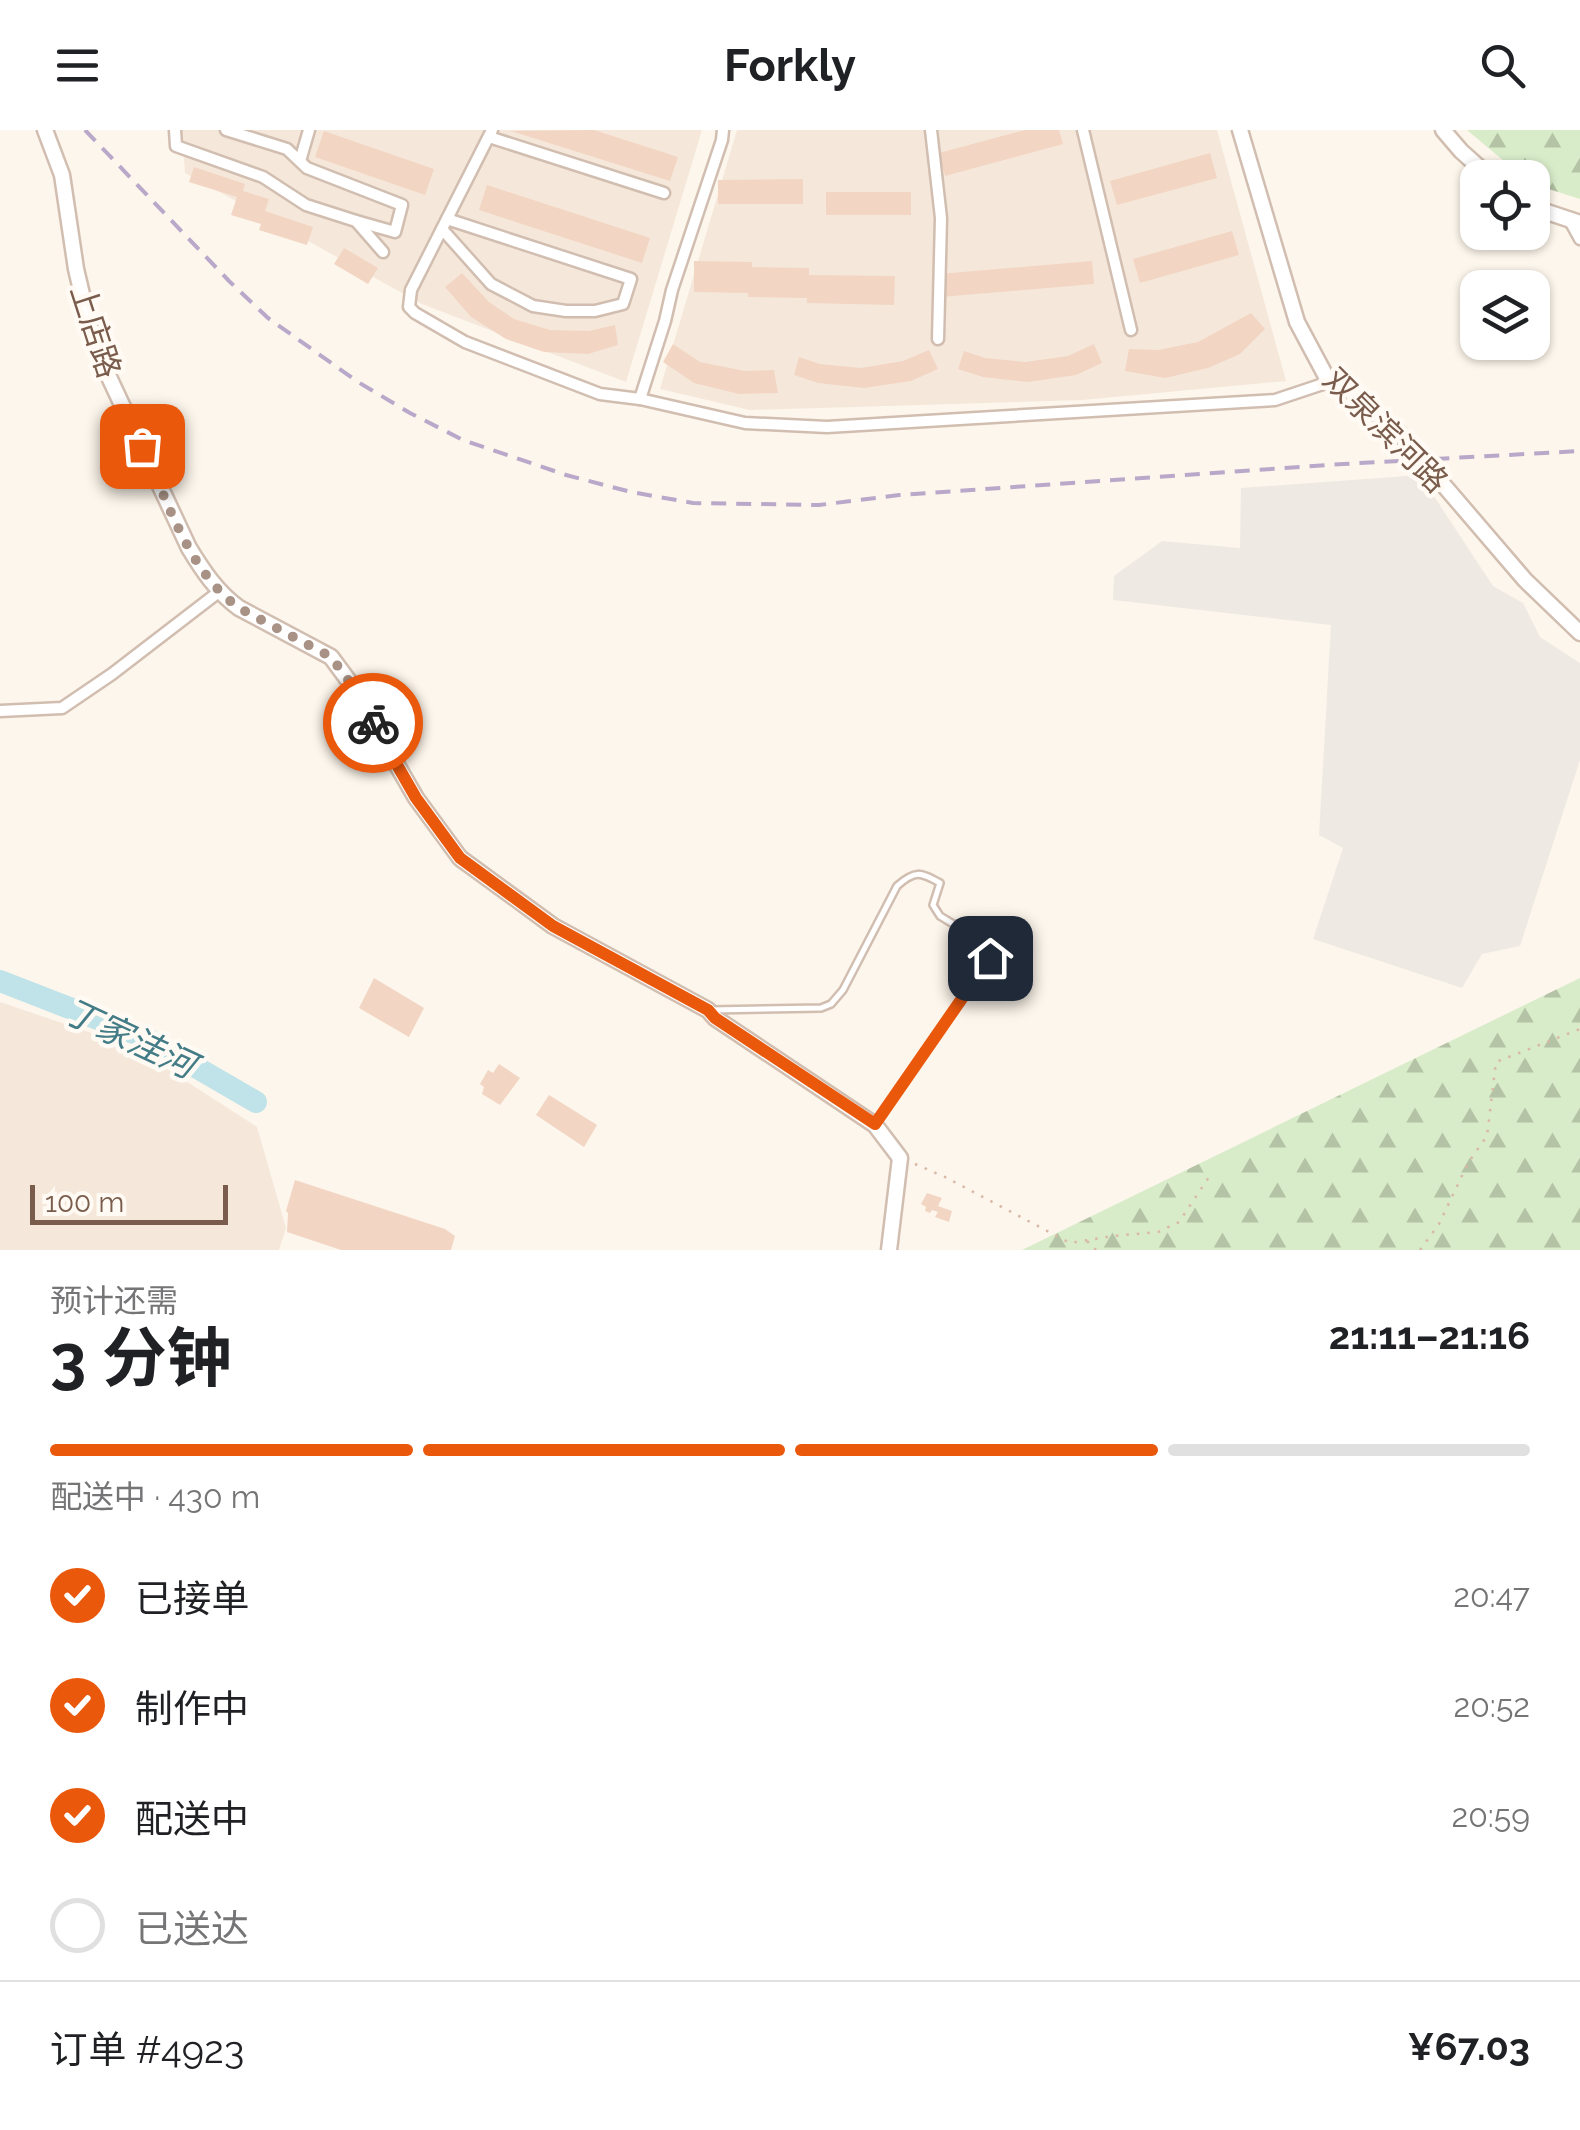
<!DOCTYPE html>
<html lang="zh">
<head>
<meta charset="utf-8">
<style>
  body { margin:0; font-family:Raleway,"Noto Sans SC",sans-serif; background:#f6f6f6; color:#202124; height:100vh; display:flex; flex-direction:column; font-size:38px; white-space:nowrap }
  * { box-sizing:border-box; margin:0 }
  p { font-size:32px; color:#757577 }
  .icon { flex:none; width:55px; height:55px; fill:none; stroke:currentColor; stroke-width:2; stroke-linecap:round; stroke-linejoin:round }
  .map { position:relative; height:1120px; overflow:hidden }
  .panel { display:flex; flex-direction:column; background:#fff; flex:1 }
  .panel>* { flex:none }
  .tools { position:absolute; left:1460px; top:30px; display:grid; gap:20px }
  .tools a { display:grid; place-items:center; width:90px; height:90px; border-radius:20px; background:#fff; box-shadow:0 2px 8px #0004; font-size:50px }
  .scale { position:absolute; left:30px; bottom:25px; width:198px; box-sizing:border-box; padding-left:10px; border:5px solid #7a5c4d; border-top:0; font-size:28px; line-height:35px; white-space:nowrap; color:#7a5c4d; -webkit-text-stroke:8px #fffaf3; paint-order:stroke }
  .pin { position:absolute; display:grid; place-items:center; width:85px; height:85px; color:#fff; margin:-42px; border-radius:20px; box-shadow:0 5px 15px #0006 }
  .courier { position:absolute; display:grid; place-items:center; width:100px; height:100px; margin:-50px; border:8px solid #ea580c; border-radius:50%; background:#fff; color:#222; box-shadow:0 2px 12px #0007 }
  .overview em { font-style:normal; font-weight:700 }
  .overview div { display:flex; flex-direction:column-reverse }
  .overview { display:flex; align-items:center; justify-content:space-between; height:170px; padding:0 50px }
  h1 { font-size:65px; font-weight:700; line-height:75px }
  .bar { display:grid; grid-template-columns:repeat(4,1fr); gap:15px 10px; align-content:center; height:120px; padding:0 50px }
  .bar i { height:12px; border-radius:8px; background:#e0e0e0 }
  .bar .on { background:#ea580c }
  .bar p { grid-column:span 4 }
  .line { display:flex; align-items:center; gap:25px; padding:0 50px; border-top:2px solid #e0e0e0 }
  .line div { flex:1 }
  ol { padding:0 50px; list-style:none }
  li { display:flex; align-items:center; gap:30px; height:110px }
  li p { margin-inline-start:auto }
  li .icon { padding:10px; border-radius:50%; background:#ea580c; color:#fff; stroke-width:4 }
  li:last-child { color:#757577 }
  li i { width:55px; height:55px; border:5px solid #e0e0e0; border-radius:50% }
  header { display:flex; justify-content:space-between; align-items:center; height:130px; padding:0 50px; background:#fff; font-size:45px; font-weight:700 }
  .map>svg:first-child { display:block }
  .residential { fill:#f5e8da }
  .industrial { fill:#efe9e4 }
  .forest { fill:url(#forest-firs) }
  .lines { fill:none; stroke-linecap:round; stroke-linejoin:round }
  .river { stroke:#bfe3e8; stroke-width:22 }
  .building { fill:#f3d5c3 }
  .service-casing { stroke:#d1beb0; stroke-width:10 }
  .minor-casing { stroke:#d1beb0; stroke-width:15 }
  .tertiary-casing { stroke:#d1beb0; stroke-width:19 }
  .path { stroke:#d9b8a5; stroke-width:2.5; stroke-dasharray:2.5 8; stroke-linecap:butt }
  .service { stroke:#fff; stroke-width:5 }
  .minor { stroke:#fff; stroke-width:10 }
  .tertiary { stroke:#fff; stroke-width:14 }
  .rail { stroke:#b9a8c9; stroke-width:4; stroke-dasharray:15 10; stroke-linecap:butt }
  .done { stroke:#a89285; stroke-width:10; stroke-dasharray:0 18 }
  .route { stroke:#ea580c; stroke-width:12 }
  .labels { text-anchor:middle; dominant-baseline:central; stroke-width:9; stroke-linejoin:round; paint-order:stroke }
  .street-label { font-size:32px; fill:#7a5c4d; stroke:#fffaf3 }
  .water-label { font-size:35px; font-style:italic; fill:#437c86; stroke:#fffaf3 }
</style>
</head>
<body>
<header><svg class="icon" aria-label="menu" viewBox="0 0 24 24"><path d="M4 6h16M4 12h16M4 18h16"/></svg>Forkly<svg class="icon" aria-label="search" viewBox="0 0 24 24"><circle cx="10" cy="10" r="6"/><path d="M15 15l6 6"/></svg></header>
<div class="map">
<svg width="1580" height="1120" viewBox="0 0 1580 1120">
  <defs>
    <pattern id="forest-firs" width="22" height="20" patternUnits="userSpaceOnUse" patternTransform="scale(2.5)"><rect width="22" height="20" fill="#d8ecc9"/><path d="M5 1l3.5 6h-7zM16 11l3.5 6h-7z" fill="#b4c2a5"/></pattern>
  </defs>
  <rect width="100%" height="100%" fill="#fdf6ec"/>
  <!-- residential -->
  <g class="residential">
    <polygon points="182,0 702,0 626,252 422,174 185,43"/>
    <polygon points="737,0 1217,0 1286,251 1082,270 750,280 660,259"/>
    <polygon points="0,872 133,917 257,997 286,1098 279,1120 0,1120"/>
  </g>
  <!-- industrial -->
  <polygon class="industrial" points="1420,345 1493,456 1523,473 1540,507 1580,533 1580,630 1520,816 1482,824 1462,858 1313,809 1343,718 1319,705 1331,495 1113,470 1114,446 1162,411 1240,418 1241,358"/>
  <!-- forest -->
  <g class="forest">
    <polygon points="1467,0 1580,0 1580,69 1533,54 1532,48 1523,47"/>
    <polygon points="1580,848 1580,1120 1022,1120"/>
  </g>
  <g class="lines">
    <!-- river -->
    <polyline class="river" points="0,851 144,907 256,972"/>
  </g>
  <!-- building -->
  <g class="building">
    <polygon points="594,0 678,27 670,51 511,1"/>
    <polygon points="1025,0 1059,0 1063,14 945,46 939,23"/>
    <polygon points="324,1 434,39 425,65 315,27"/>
    <polygon points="1210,23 1217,48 1117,75 1110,51"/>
    <polygon points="194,37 245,54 243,61 269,69 265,81 313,97 307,115 259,100 261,94 231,85 237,67 189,52"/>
    <polygon points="803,49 803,74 718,74 718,50"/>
    <polygon points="487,55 650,108 642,133 479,80"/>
    <rect x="826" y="62" width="85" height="23"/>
    <polygon points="1232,101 1239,125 1140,153 1133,129"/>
    <polygon points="344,118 378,138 368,154 334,134"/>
    <polygon points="694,131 752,132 752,137 809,138 809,145 895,146 894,175 807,173 807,168 748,167 748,163 694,162"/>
    <polygon points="1092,131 1094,154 941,167 939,144"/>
    <polygon points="462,143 489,172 514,189 550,200 589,201 615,195 618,215 588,224 544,222 506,209 471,187 445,157"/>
    <polygon points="1251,183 1265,199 1240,224 1208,238 1165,248 1125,241 1129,219 1158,220 1198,212"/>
    <polygon points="673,214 700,232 745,241 774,240 778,263 739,264 694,253 663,232"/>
    <polygon points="1094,214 1102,233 1076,245 1028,252 983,247 958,239 964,221 985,228 1025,232 1068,226"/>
    <polygon points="929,220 938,239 911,251 864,258 818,253 794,245 799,227 820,234 861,238 903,231"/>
    <polygon points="374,848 424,878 409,907 359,878"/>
    <polygon points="499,934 520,948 500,975 482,964 484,957 480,954 488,940 493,943"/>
    <polygon points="549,965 597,995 584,1017 536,985"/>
    <polygon points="295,1050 445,1099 455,1106 451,1120 341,1120 287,1102 288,1083 286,1081"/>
    <polygon points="927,1063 942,1068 938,1076 952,1081 949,1092 935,1087 938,1082 932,1080 930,1083 925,1081 926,1077 921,1074"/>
  </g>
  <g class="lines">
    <!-- service casing -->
    <g class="service-casing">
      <path id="service" d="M711 880 821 878 831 874 843 860 897 756C915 740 920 742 940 753L933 775 940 786 978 809 990 828 876 992"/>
    </g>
    <!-- minor casing -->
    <g class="minor-casing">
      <g id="minor">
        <polyline points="175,0 176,16 263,47 306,75 356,91 383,122"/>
        <polyline points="226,0 287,19 307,38 402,75 395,102 356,91"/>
        <polyline points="492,0 411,160 409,177 415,183 465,212 600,264 640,269 745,293 827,297 1275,270 1329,252"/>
        <polyline points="931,0 941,88 938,209"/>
        <polyline points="1083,0 1131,200"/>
        <polyline points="489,7 664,63"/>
        <polyline points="300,31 309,0"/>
        <polyline points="1569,89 1580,109"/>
        <polyline points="442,99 491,154 533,176 566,181 595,181 623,174 631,149 447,89"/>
        <polyline points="640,269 665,191 672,160 722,10 723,0"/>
        <polyline points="0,581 62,578 112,544 220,461"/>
      </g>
    </g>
    <!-- tertiary casing -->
    <g class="tertiary-casing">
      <g id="tertiary">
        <path d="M45 0 62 45 76 139 94 215 189 418C203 441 217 462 239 478L331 527 348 550 416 668 460 728 553 796 708 880 715 888 875 995 900 1028 889 1120"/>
        <polyline points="1240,0 1297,192 1329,252 1342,254 1399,303 1525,450 1580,503"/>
        <polyline points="1443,0 1461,21 1491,48"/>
        <polyline points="1532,74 1544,81 1580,93"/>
      </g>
    </g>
    <!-- path -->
    <g class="path">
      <polyline points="915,1034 945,1047 1070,1113 1113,1106 1158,1102 1179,1092 1211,1044"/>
      <polyline points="1087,1111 1096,1120"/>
      <polyline points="1420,1120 1439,1094 1468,1033 1487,1006 1496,932 1580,899"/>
    </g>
    <!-- service -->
    <use href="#service" class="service"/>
    <!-- minor -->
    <use href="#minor" class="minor"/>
    <!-- tertiary -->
    <use href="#tertiary" class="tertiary"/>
    <!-- rail -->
    <polyline class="rail" points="85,0 229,151 268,188 358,252 410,283 463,310 566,345 631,362 693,373 819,375 899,365 1343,334 1580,321"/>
  </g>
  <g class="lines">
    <!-- done -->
    <path class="done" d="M142 316C168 371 188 441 239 478L331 527 348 550 373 593"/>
    <!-- route -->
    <polyline class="route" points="373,593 416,668 460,728 553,796 708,880 715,888 875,994 990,828"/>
  </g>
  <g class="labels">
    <!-- street labels -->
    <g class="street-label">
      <text transform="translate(96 201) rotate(72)">上店路</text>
      <text transform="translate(1386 300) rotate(45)">双泉滨河路</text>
    </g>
    <!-- water labels -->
    <g class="water-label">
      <text transform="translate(130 908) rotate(25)">丁家洼河</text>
    </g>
  </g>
</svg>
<div class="tools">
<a><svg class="icon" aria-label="locate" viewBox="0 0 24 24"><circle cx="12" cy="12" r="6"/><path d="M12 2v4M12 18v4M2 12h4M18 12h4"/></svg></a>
<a><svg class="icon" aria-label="layers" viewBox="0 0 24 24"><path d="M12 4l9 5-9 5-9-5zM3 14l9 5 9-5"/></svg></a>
</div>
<div class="scale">100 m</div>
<div class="pin" style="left:142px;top:316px;background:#ea580c"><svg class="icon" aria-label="bag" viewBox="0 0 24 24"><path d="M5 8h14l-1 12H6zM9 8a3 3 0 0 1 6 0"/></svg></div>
<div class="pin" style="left:990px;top:828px;background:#1f2937"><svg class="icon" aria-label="home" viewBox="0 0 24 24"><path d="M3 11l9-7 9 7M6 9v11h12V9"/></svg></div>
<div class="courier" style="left:373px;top:593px"><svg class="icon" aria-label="bike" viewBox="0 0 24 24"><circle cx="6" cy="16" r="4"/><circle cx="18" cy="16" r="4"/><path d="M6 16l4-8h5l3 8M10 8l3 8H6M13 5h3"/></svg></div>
</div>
<section class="panel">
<div class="overview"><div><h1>3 分钟</h1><p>预计还需</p></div><em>21:11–21:16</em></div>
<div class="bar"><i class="on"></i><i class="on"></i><i class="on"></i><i></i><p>配送中 · 430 m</p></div>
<ol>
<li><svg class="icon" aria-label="check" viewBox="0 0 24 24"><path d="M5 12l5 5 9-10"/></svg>已接单<p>20:47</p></li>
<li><svg class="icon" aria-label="check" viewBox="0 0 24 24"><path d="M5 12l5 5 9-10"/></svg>制作中<p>20:52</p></li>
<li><svg class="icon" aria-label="check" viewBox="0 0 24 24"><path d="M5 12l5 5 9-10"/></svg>配送中<p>20:59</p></li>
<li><i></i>已送达</li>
</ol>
<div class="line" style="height:130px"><div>订单 #4923</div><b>¥67.03</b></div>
</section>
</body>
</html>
